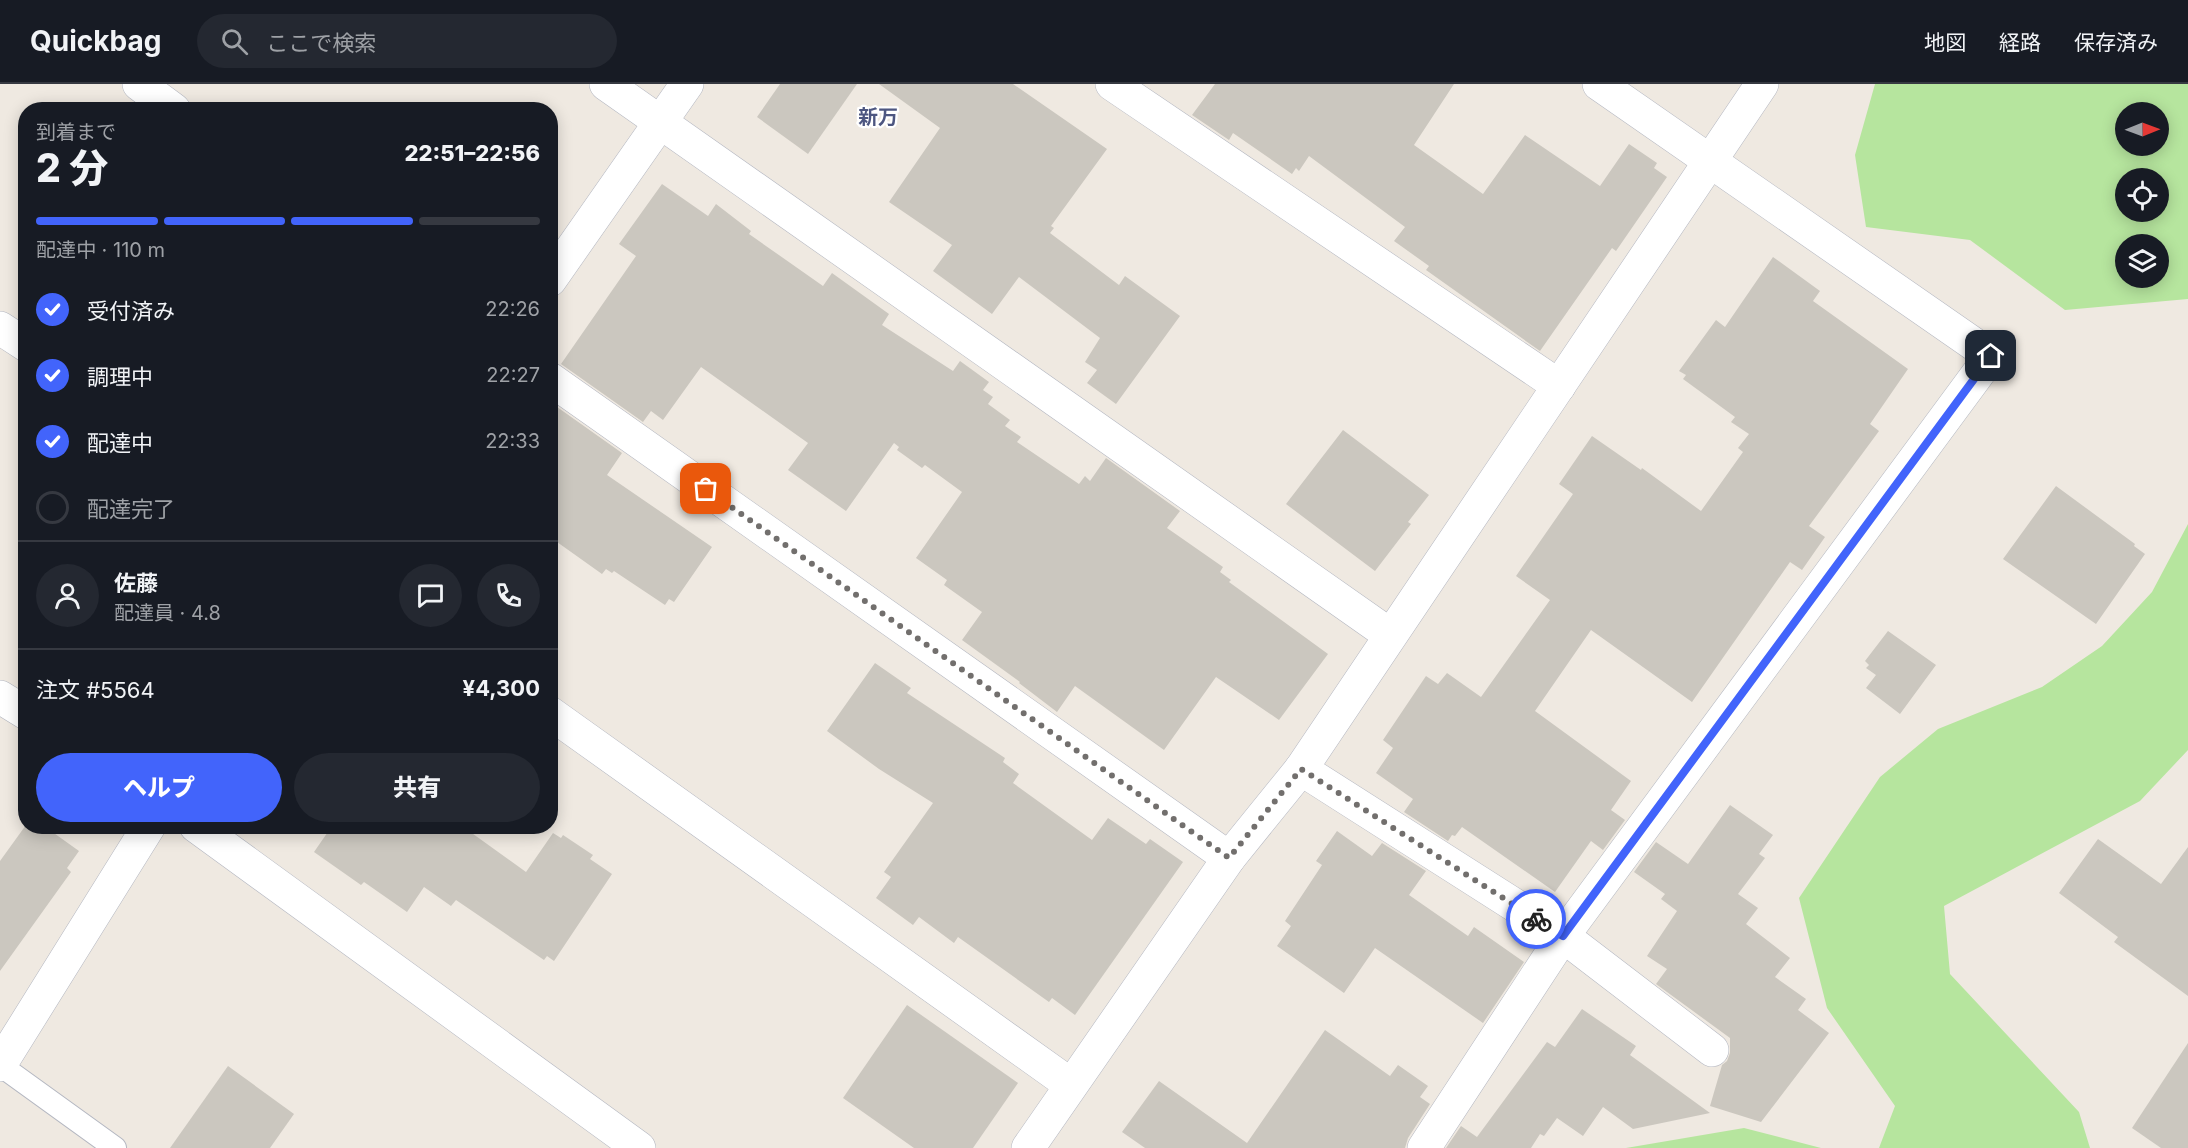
<!DOCTYPE html>
<html lang="ja">
<head>
<meta charset="utf-8">
<style>
  body { margin:0; font-family:Inter,"Noto Sans JP",sans-serif; background:#242831; color:#f1f3f6; height:100vh; display:flex; flex-direction:column; font-size:22px; white-space:nowrap }
  * { box-sizing:border-box; margin:0 }
  p { font-size:20px; color:#9ea1a6 }
  .icon { flex:none; width:33px; height:33px; fill:none; stroke:currentColor; stroke-width:2; stroke-linecap:round; stroke-linejoin:round }
  .map { position:relative; flex:1; overflow:hidden }
  .side { position:absolute; left:18px; top:18px; width:540px; height:732px; display:flex; flex-direction:column; background:#171b24; border-radius:24px; box-shadow:0 3px 15px #0003 }
  .side>* { flex:none }
  .needle { width:39px; rotate:89deg }
  .buttons { position:absolute; left:2115px; top:18px; display:grid; gap:12px }
  .buttons a { display:grid; place-items:center; width:54px; height:54px; border-radius:50%; background:#171b24; box-shadow:0 3px 15px #0003; font-size:30px }
  .pin { position:absolute; display:grid; place-items:center; width:51px; height:51px; color:#fff; margin:-26px; border-radius:12px; box-shadow:0 3px 9px #0006 }
  .courier { position:absolute; display:grid; place-items:center; width:60px; height:60px; margin:-30px; border:4px solid #4264fb; border-radius:50%; background:#fff; color:#222; box-shadow:0 2px 8px #0007 }
  .headline em { font-style:normal; font-weight:800 }
  .headline div { display:flex; flex-direction:column-reverse }
  .headline { display:flex; align-items:center; justify-content:space-between; height:102px; padding:0 18px }
  h1 { font-size:39px; font-weight:800; line-height:45px }
  .bar { display:grid; grid-template-columns:repeat(4,1fr); gap:9px 6px; align-content:center; height:72px; padding:0 18px }
  .bar i { height:8px; border-radius:4px; background:#363941 }
  .bar .active { background:#4264fb }
  .bar p { grid-column:span 4 }
  .line { display:flex; align-items:center; gap:15px; padding:0 18px; border-top:2px solid #363941 }
  .line div { flex:1 }
  .round { display:grid; place-items:center; flex:none; width:63px; height:63px; border-radius:32px; background:#242831 }
  ol { padding:0 18px; list-style:none }
  li { display:flex; align-items:center; gap:18px; height:66px }
  li p { margin-inline-start:auto }
  li .icon { padding:6px; border-radius:50%; background:#4264fb; color:#fff; stroke-width:4 }
  li:last-child { color:#9ea1a6 }
  li i { width:33px; height:33px; border:3px solid #363941; border-radius:50% }
  .primary-button { display:flex; gap:12px; margin-top:auto; padding:12px 18px }
  .primary-button a { flex:1; height:69px; border-radius:36px; background:#4264fb; color:#fff; font-size:24px; font-weight:800; line-height:69px; text-align:center }
  .primary-button a+a { background:#242831; color:#f1f3f6 }
  header { display:flex; align-items:center; gap:36px; box-sizing:border-box; height:84px; padding:0 30px; background:#171b24; border-bottom:2px solid #363941 }
  header strong { font-size:28px }
  nav { display:flex; gap:33px; margin-inline-start:auto; font-size:21px }
  .search { width:420px; height:54px; background:#242831; display:flex; align-items:center; gap:15px; box-sizing:border-box; padding:0 21px; border-radius:33px; color:#9ea1a6; font-size:22px }
  .map>svg:first-child { display:block }
  .green { fill:#b6e59e; fill-rule:evenodd }
  .building { fill:#cbc7bf }
  .lines { fill:none; stroke-linecap:round; stroke-linejoin:round }
  .lane-casing { stroke:#b4b7c1; stroke-width:24 }
  .street-casing { stroke:#b4b7c1; stroke-width:34 }
  .secondary-casing { stroke:#b4b7c1; stroke-width:34 }
  .lane { stroke:#fff; stroke-width:22 }
  .street { stroke:#fff; stroke-width:33 }
  .secondary { stroke:#fff; stroke-width:33 }
  .done { stroke:#726f6d; stroke-width:6; stroke-dasharray:0 10.8 }
  .route { stroke:#4264fb; stroke-width:8 }
  .labels { text-anchor:middle; dominant-baseline:central; stroke-width:4.5; stroke-linejoin:round; paint-order:stroke }
  .quarter-label { font-size:20px; font-weight:bold; fill:#4d5680; stroke:#fff }
</style>
</head>
<body>
<header>
<strong>Quickbag</strong>
<div class="search"><svg class="icon" aria-label="search" viewBox="0 0 24 24"><circle cx="10" cy="10" r="6"/><path d="M15 15l6 6"/></svg>ここで検索</div>
<nav><a>地図</a><a>経路</a><a>保存済み</a></nav>
</header>
<div class="map">
<svg width="2188" height="1064" viewBox="0 0 2188 1064">
  <rect width="100%" height="100%" fill="#efe9e1"/>
  <!-- green -->
  <g class="green">
    <path d="M1875 0H2188V215L2065 226 1970 156 1866 143 1855 71ZM2126 28H2158V62H2126ZM2126 94H2158V128H2126ZM2126 160H2158V194H2126Z"/>
    <polygon points="2188,440 2188,666 2140,717 1944,822 1950,890 2079,1028 2090,1064 1879,1064 1895,1022 1827,924 1799,814 1880,693 1938,645 2042,603 2102,562 2152,508"/>
    <polygon points="1744,1044 1821,1064 1626,1064"/>
  </g>
  <!-- building -->
  <g class="building">
    <polygon points="780,0 857,0 808,70 757,33"/>
    <polygon points="879,0 1013,0 1107,65 1051,142 1054,144 1050,149 1119,201 1125,192 1180,232 1116,320 1087,299 1097,286 1085,278 1100,254 1019,193 992,230 933,187 952,161 889,118 940,44"/>
    <polygon points="1215,0 1454,0 1414,61 1483,110 1525,51 1600,102 1629,60 1657,79 1654,84 1667,93 1616,167 1612,164 1540,267 1426,186 1429,182 1394,157 1405,143 1309,72 1299,87 1296,84 1292,90 1233,49 1229,56 1192,31"/>
    <polygon points="662,100 708,132 716,120 751,147 749,150 823,202 832,189 889,230 882,241 953,287 960,277 989,298 983,306 993,313 988,320 1010,336 1005,342 1021,353 1017,358 1079,400 1085,392 1090,397 1106,374 1180,427 1167,444 1223,483 1220,488 1231,496 1229,498 1328,570 1279,636 1216,593 1164,666 1075,602 1057,628 1019,599 1020,598 962,556 982,528 944,501 947,496 916,474 962,408 925,381 922,384 897,366 899,363 894,359 846,427 788,386 808,359 701,283 663,336 651,327 643,338 561,280 636,172 619,160"/>
    <polygon points="1773,173 1820,207 1813,217 1908,285 1870,340 1879,347 1809,442 1825,453 1802,486 1790,478 1692,618 1591,546 1535,627 1631,697 1611,726 1625,736 1603,766 1591,757 1555,808 1462,743 1455,752 1452,751 1448,757 1404,728 1413,715 1376,689 1393,664 1383,656 1426,592 1438,600 1447,589 1481,613 1550,516 1516,492 1573,410 1559,400 1592,352 1641,386 1642,384 1701,427 1743,368 1738,364 1749,350 1731,338 1735,333 1683,295 1686,291 1679,287 1716,236 1725,243"/>
    <polygon points="550,318 622,369 607,391 712,463 674,518 669,515 665,521 614,487 612,489 606,485 602,490 550,453"/>
    <polygon points="1343,346 1429,411 1408,438 1411,440 1375,487 1286,420"/>
    <polygon points="2056,402 2135,460 2134,462 2145,470 2096,540 2003,475"/>
    <polygon points="1888,547 1936,581 1900,630 1866,604 1876,591 1866,584 1869,581 1865,577"/>
    <polygon points="875,579 911,604 907,609 1005,674 1003,678 1019,690 1013,699 1092,756 1108,734 1146,760 1150,755 1183,778 1075,931 1052,914 1049,918 958,853 954,859 919,833 913,841 876,814 891,793 884,788 933,719 879,685 827,647"/>
    <polygon points="1730,721 1773,751 1759,770 1765,774 1738,810 1758,824 1746,840 1790,874 1775,893 1806,915 1798,926 1829,949 1761,1038 1710,1022 1722,981 1727,977 1730,969 1730,954 1656,900 1667,885 1647,872 1677,827 1661,815 1665,810 1634,788 1656,758 1688,780"/>
    <polygon points="26,741 44,742 79,767 67,784 71,788 0,887 0,777"/>
    <polygon points="332,742 462,742 526,788 553,749 561,754 563,751 593,771 590,775 612,790 554,877 547,872 544,876 456,816 451,822 424,803 407,828 364,798 361,801 314,768"/>
    <polygon points="1337,747 1372,772 1382,759 1426,787 1409,811 1468,852 1474,843 1524,878 1483,939 1375,864 1344,909 1277,862 1291,842 1285,837 1322,781 1316,777"/>
    <polygon points="2098,755 2161,800 2188,763 2188,912 2114,858 2118,853 2059,809"/>
    <polygon points="907,921 1018,999 973,1064 914,1064 843,1014"/>
    <polygon points="1582,925 1636,962 1630,971 1710,1029 1633,1045 1603,1023 1583,1052 1557,1034 1544,1052 1540,1050 1531,1064 1446,1064 1461,1042 1477,1053 1547,958 1555,963"/>
    <polygon points="1325,946 1390,992 1398,981 1428,1002 1420,1013 1430,1020 1408,1054 1405,1064 1145,1064 1122,1048 1159,997 1247,1059"/>
    <polygon points="2188,959 2188,1064 2161,1064 2132,1044"/>
    <polygon points="228,982 294,1030 270,1064 170,1064"/>
  </g>
  <g class="lines">
    <!-- lane casing -->
    <g class="lane-casing">
      <polyline id="lane" points="0,981 115,1064"/>
    </g>
    <!-- street casing -->
    <g class="street-casing">
      <g id="street">
        <polyline points="139,0 174,26"/>
        <polyline points="606,0 1390,551"/>
        <polyline points="1112,0 1559,302"/>
        <polyline points="550,196 687,0"/>
        <polyline points="0,244 26,261"/>
        <polyline points="550,295 1229,774"/>
        <polyline points="550,629 1071,1001"/>
        <polyline points="1301,685 1563,852 1712,966"/>
        <polyline points="0,981 149,742"/>
        <polyline points="1028,1064 1229,774 1301,685 1762,0"/>
        <polyline points="1424,1064 1563,852 1991,272 1599,0"/>
      </g>
    </g>
    <!-- secondary casing -->
    <g class="secondary-casing">
      <g id="secondary">
        <polyline points="0,613 26,629"/>
        <polyline points="196,742 639,1064"/>
      </g>
    </g>
    <!-- lane -->
    <use href="#lane" class="lane"/>
    <!-- street -->
    <use href="#street" class="street"/>
    <!-- secondary -->
    <use href="#secondary" class="secondary"/>
  </g>
  <g class="lines">
    <!-- done -->
    <polyline class="done" points="706,405 1229,774 1301,685 1536,835"/>
    <!-- route -->
    <polyline class="route" points="1536,835 1563,852 1991,272"/>
  </g>
  <g class="labels">
    <!-- quarter labels -->
    <g class="quarter-label">
      <text x="878" y="33">新万</text>
    </g>
  </g>
</svg>
<div class="buttons">
<a><svg class="needle" viewBox="-14 -14 28 28"><path d="M0-13l5 13h-10z" fill="#e53935"/><path d="M0 13l5-13h-10z" fill="#9ea1a6"/></svg></a>
<a><svg class="icon" aria-label="locate" viewBox="0 0 24 24"><circle cx="12" cy="12" r="6"/><path d="M12 2v4M12 18v4M2 12h4M18 12h4"/></svg></a>
<a><svg class="icon" aria-label="layers" viewBox="0 0 24 24"><path d="M12 4l9 5-9 5-9-5zM3 14l9 5 9-5"/></svg></a>
</div>
<div class="pin" style="left:706px;top:405px;background:#ea580c"><svg class="icon" aria-label="bag" viewBox="0 0 24 24"><path d="M5 8h14l-1 12H6zM9 8a3 3 0 0 1 6 0"/></svg></div>
<div class="pin" style="left:1991px;top:272px;background:#1f2937"><svg class="icon" aria-label="home" viewBox="0 0 24 24"><path d="M3 11l9-7 9 7M6 9v11h12V9"/></svg></div>
<div class="courier" style="left:1536px;top:835px"><svg class="icon" aria-label="bike" viewBox="0 0 24 24"><circle cx="6" cy="16" r="4"/><circle cx="18" cy="16" r="4"/><path d="M6 16l4-8h5l3 8M10 8l3 8H6M13 5h3"/></svg></div>
<section class="side">
<div class="headline"><div><h1>2 分</h1><p>到着まで</p></div><em>22:51–22:56</em></div>
<div class="bar"><i class="active"></i><i class="active"></i><i class="active"></i><i></i><p>配達中 · 110 m</p></div>
<ol>
<li><svg class="icon" aria-label="check" viewBox="0 0 24 24"><path d="M5 12l5 5 9-10"/></svg>受付済み<p>22:26</p></li>
<li><svg class="icon" aria-label="check" viewBox="0 0 24 24"><path d="M5 12l5 5 9-10"/></svg>調理中<p>22:27</p></li>
<li><svg class="icon" aria-label="check" viewBox="0 0 24 24"><path d="M5 12l5 5 9-10"/></svg>配達中<p>22:33</p></li>
<li><i></i>配達完了</li>
</ol>
<div class="line" style="height:108px"><a class="round"><svg class="icon" aria-label="person" viewBox="0 0 24 24"><circle cx="12" cy="8" r="4"/><path d="M4 21q1-7 8-7t8 7"/></svg></a><div><b>佐藤</b><p>配達員 · 4.8</p></div><a class="round"><svg class="icon" aria-label="chat" viewBox="0 0 24 24"><path d="M4 5h16v11H9l-5 4z"/></svg></a><a class="round"><svg class="icon" aria-label="phone" viewBox="0 0 24 24"><path d="M5 4h4l2 5-3 2q2 4 5 5l2-3 5 2v4C11 20 4 13 5 4z"/></svg></a></div>
<div class="line" style="height:78px"><div>注文 #5564</div><b>¥4,300</b></div>
<div class="primary-button"><a>ヘルプ</a><a>共有</a></div>
</section>
</div>
</body>
</html>
